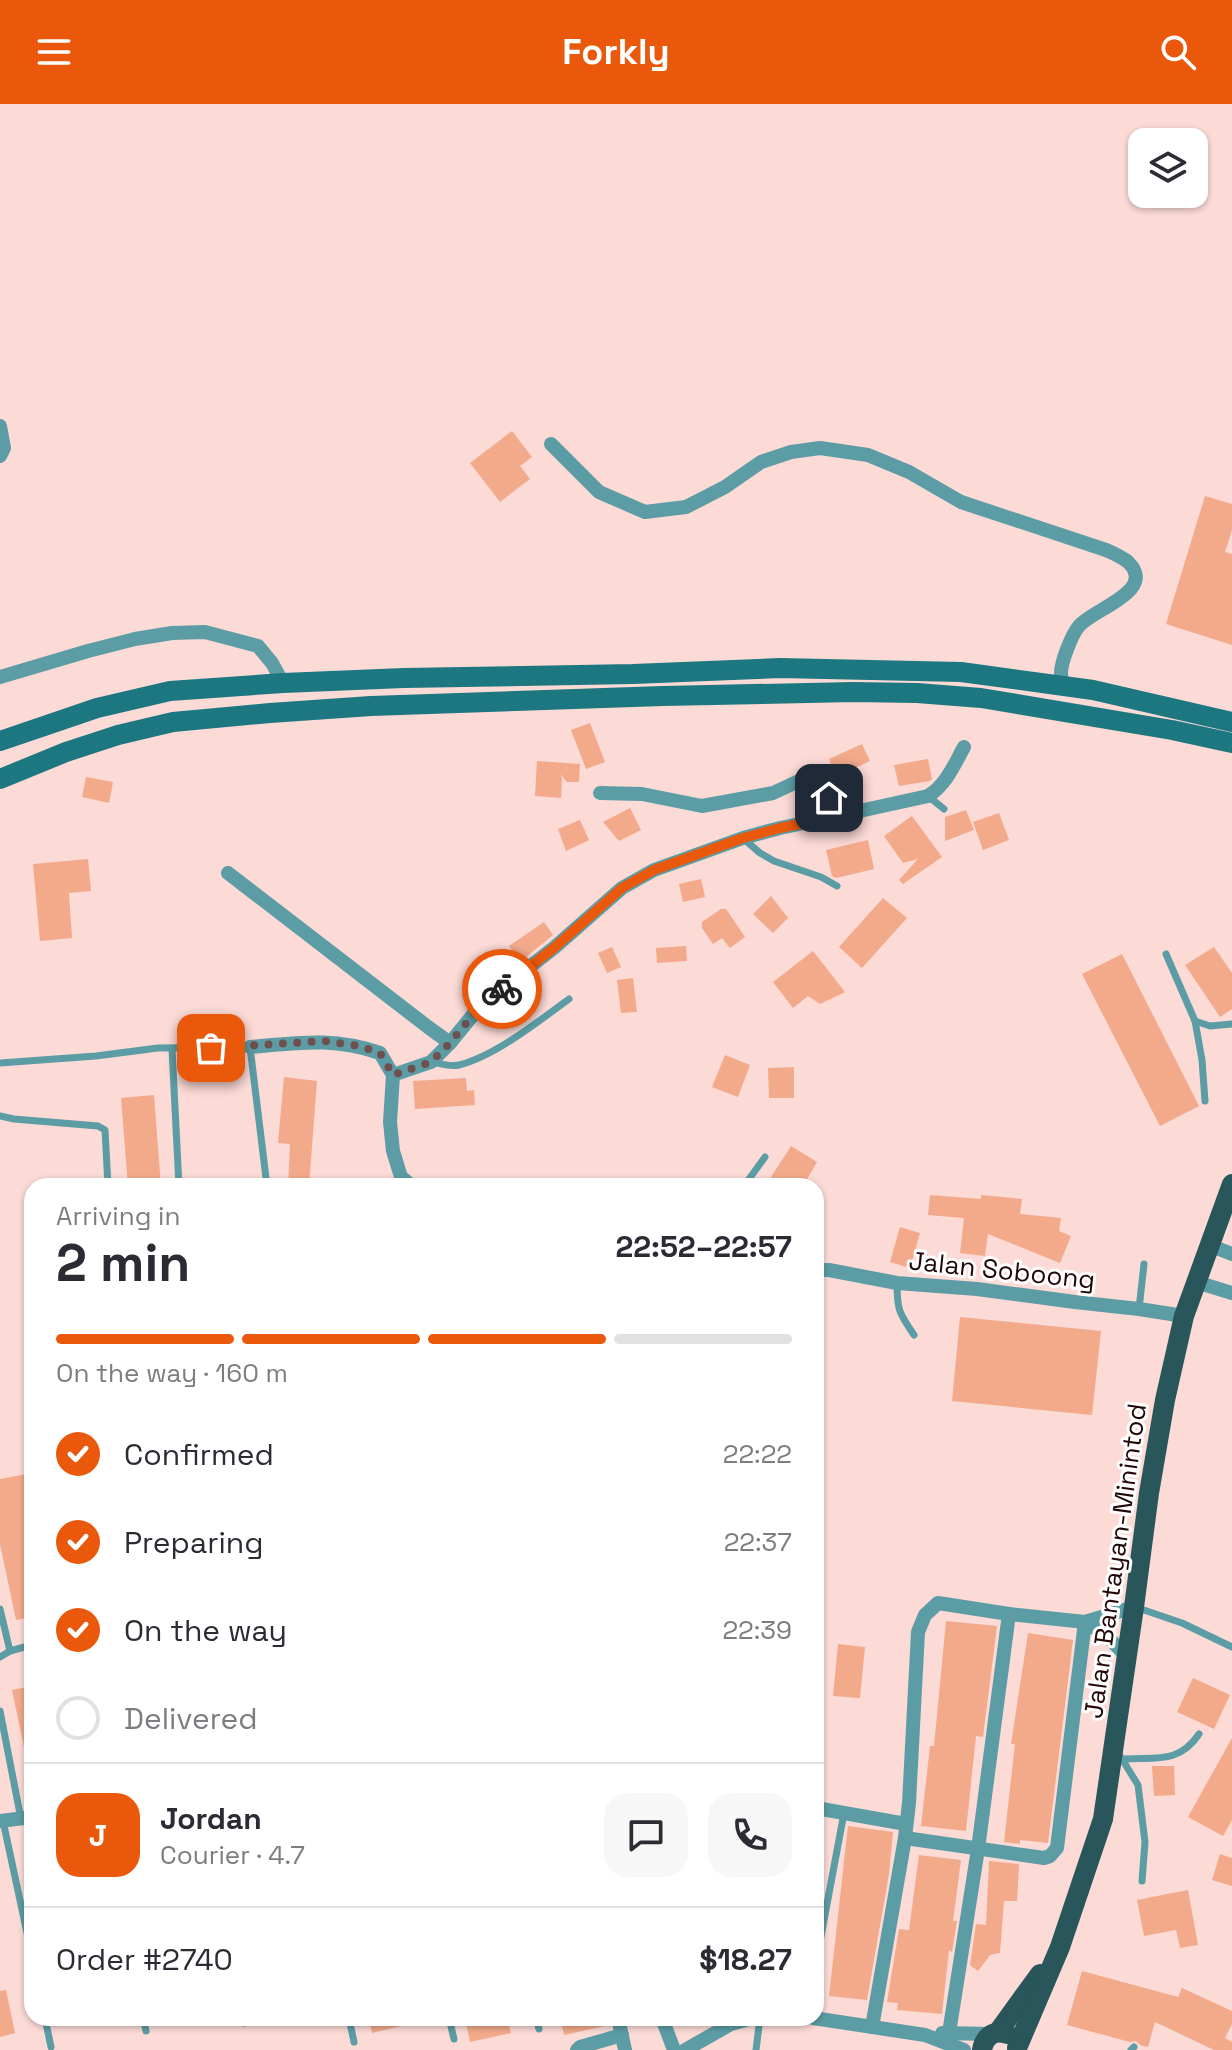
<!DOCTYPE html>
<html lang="en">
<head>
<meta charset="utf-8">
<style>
  body { margin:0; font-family:"Space Grotesk",sans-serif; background:#f7f7f7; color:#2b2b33; height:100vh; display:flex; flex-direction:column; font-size:30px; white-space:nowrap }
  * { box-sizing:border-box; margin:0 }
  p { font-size:26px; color:#7c7c81 }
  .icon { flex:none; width:44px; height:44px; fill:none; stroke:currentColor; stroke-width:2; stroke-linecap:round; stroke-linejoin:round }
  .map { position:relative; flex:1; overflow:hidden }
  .side { position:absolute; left:24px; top:1074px; width:800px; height:848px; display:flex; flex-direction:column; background:#fff; border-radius:24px; box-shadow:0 2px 6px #0004 }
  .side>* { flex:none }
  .tools { position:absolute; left:1128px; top:24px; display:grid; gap:16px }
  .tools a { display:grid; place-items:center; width:80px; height:80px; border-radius:16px; background:#fff; box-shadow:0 2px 6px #0004; font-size:40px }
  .pin { position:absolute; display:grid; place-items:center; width:68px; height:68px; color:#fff; margin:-34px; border-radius:16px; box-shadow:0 4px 12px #0006 }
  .courier { position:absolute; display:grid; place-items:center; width:80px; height:80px; margin:-40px; border:6px solid #ea580c; border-radius:50%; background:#fff; color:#222; box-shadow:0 2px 10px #0007 }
  .headline em { font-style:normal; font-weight:600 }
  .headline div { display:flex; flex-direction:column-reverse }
  .headline { display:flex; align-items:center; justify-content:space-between; height:136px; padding:0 32px }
  h1 { font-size:52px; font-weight:600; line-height:60px }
  .bar { display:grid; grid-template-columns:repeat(4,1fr); gap:12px 8px; align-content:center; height:96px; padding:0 32px }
  .bar i { height:10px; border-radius:6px; background:#e1e1e2 }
  .bar .current { background:#ea580c }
  .bar p { grid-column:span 4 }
  .line { display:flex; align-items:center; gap:20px; padding:0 32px; border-top:2px solid #e1e1e2 }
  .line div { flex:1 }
  .round { display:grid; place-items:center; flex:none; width:84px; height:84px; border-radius:24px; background:#f7f7f7 }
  ol { padding:0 32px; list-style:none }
  li { display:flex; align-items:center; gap:24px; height:88px }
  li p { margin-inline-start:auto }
  li .icon { padding:8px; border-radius:50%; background:#ea580c; color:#fff; stroke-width:4 }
  li:last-child { color:#7c7c81 }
  li i { width:44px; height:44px; border:4px solid #e1e1e2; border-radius:50% }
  header { display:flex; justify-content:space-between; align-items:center; height:104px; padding:0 32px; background:#ea580c; color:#fff; font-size:36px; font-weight:600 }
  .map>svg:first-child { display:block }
  .building { fill:#f2aa8a }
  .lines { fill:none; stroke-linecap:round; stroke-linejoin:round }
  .lane { stroke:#5c9da5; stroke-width:7 }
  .street { stroke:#5c9da5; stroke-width:14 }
  .secondary { stroke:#1c7780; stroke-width:20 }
  .primary { stroke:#28565b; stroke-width:20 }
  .done { stroke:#6e504e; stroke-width:8; stroke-dasharray:0 14.4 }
  .route { stroke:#ea580c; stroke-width:10 }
  .labels { text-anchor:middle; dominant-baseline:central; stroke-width:6; stroke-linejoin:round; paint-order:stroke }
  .street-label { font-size:26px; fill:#210605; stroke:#fff }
</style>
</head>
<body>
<header><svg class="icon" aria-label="menu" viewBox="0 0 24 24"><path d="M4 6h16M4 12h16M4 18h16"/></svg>Forkly<svg class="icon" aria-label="search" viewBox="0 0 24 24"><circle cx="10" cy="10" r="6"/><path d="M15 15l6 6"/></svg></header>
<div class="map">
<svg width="1232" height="1946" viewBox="0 0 1232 1946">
  <rect width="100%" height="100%" fill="#fcdad6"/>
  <!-- building -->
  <g class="building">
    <polygon points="512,327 532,353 520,362 530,375 500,398 470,359"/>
    <polygon points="1205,392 1232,400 1232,426 1225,448 1232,450 1232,541 1166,520"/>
    <polygon points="590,619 605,658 586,665 571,626"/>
    <polygon points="862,640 870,657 840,671 832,663 829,655"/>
    <polygon points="928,655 932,675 930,677 899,682 894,661"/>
    <polygon points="537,657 580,660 579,678 567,678 560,670 562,674 561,694 535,692"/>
    <polygon points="86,673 113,678 109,699 82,693"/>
    <polygon points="630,704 641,726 619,737 603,718"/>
    <polygon points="966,706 974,726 945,737 945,713"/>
    <polygon points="999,709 1009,736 983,746 973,718"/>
    <polygon points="912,712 942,753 903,780 899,776 918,755 903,759 884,732"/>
    <polygon points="580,716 589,736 566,747 558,725"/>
    <polygon points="868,736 874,765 836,774 832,772 826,746"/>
    <polygon points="88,755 91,787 69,789 72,834 40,837 33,760"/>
    <polygon points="701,775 705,793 683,798 679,780"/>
    <polygon points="771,792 788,814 773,829 753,810"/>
    <polygon points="883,794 907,814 862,864 839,843"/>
    <polygon points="721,805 726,805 745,833 730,844 722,834 713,840 702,824 702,818"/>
    <polygon points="544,818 553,831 520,858 509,842"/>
    <polygon points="686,842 687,857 657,859 656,844"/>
    <polygon points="612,843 621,863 607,869 598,849"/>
    <polygon points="1214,843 1232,869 1232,905 1220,913 1185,861"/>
    <polygon points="813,847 845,888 820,900 808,892 793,904 773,878"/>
    <polygon points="1122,850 1199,1002 1160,1022 1082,870"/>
    <polygon points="633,874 637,908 621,909 617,876"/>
    <polygon points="725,951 750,961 738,993 712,983"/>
    <polygon points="794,963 794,994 769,994 768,964"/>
    <polygon points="284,973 317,977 309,1082 288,1082 290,1040 278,1039"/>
    <polygon points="466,974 467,987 474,986 475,1001 415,1005 413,977"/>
    <polygon points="154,991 161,1082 128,1082 121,994"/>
    <polygon points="791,1042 817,1058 803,1082 786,1082 771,1073"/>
    <polygon points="930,1091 981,1095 981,1091 1022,1095 1020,1110 1061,1114 1059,1127 1071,1132 1060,1159 988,1130 985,1152 960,1149 964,1114 928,1111"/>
    <polygon points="900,1123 920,1129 910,1164 890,1158"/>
    <polygon points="960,1213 1101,1227 1092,1311 952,1297"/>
    <polygon points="32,1369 32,1513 16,1516 0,1440 0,1375"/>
    <polygon points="946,1517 997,1522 983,1633 976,1632 966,1727 921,1722 930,1642 934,1642"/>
    <polygon points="1028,1529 1073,1536 1048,1739 1020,1736 1020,1740 1004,1738 1015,1640 1011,1640"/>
    <polygon points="838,1540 865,1543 860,1594 833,1592"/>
    <polygon points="1193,1574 1230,1591 1214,1625 1177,1608"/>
    <polygon points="32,1582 32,1652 26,1653 12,1586"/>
    <polygon points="1232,1634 1232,1716 1223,1732 1188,1713"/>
    <polygon points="1152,1662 1174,1662 1175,1691 1154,1692"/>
    <polygon points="848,1722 893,1728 889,1770 867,1896 829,1892"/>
    <polygon points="1220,1750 1232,1754 1232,1782 1212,1776"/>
    <polygon points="919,1751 961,1756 953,1817 957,1817 952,1848 949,1846 942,1910 897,1906 898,1899 887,1898 899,1825 909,1826"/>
    <polygon points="989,1757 1019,1760 1017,1797 1004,1797 1000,1849 990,1851 978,1867 970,1861 976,1820 986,1821"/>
    <polygon points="1188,1786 1198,1841 1180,1844 1176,1826 1144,1832 1137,1796"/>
    <polygon points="1082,1867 1178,1893 1182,1884 1232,1907 1232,1920 1225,1934 1232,1938 1232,1946 1214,1946 1155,1918 1148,1943 1140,1941 1136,1937 1130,1938 1067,1921"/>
    <polygon points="6,1886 15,1929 0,1933 0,1887"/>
    <polygon points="369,1914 413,1914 414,1919 372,1929"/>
    <polygon points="465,1914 507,1914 511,1929 470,1938"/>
    <polygon points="560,1914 608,1914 609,1921 564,1931"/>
  </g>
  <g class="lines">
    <!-- lane -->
    <g class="lane">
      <polyline points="928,692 944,705"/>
      <polyline points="745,736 760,749 774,757 821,773 837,782"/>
      <polyline points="1166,850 1195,917"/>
      <polyline points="172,945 179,1082"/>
      <path d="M433 958C441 960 451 963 459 961 495 952 539 917 569 895"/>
      <polyline points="0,959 96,952 158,944 250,943 267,1082"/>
      <polyline points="1205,997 1202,956 1195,917 1210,922 1232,920"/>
      <polyline points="0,1012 14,1015 98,1022 105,1026 108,1082"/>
      <polyline points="744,1082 765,1053"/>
      <path d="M897 1179C897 1206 899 1209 914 1231"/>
      <polyline points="1139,1205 1144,1160"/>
      <polyline points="1138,1504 1182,1519 1232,1543"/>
      <polyline points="0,1505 10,1547"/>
      <polyline points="0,1553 10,1547 32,1541"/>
      <polyline points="0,1607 21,1715"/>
      <polyline points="1117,1647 1138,1681 1145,1738 1142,1777"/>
      <path d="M1124 1655C1156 1653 1179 1660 1199 1630"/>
      <polyline points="3,1717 32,1852"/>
      <polyline points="816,1859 844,1709"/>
      <polyline points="45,1914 51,1943"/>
      <polyline points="143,1914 146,1927"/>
      <polyline points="243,1914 244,1919"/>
      <polyline points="349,1914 354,1938"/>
      <polyline points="449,1914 454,1935"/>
      <polyline points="536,1914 539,1925"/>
      <polyline points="756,1946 760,1914"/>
      <polyline points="1131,1946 1134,1943"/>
    </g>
    <!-- street -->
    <g class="street">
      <polyline points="0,322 4,344 0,352"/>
      <path d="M551 340 599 388 645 408 686 403 725 383 761 358 791 348 820 344 868 351 909 368 961 398 1106 446C1113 449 1122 453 1128 458 1158 487 1093 505 1079 522 1072 530 1061 558 1061 569 1061 574 1063 578 1063 582"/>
      <polyline points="0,573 88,547 135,535 172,529 205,528 258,542 272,559 283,579"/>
      <path d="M814 717 928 692C946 681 954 661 964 643"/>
      <polyline points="228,769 428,923 450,939"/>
      <path d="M250 943C298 939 333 933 380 949L393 971 390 1018 393 1047 401 1073 412 1082"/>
      <polyline points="393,971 431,958 450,939 481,901 555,843 622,784 654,766 743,734 780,724 814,717 834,685 830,673 818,668 773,689 702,702 642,690 600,689"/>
      <polyline points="1209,1141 1232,1150"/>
      <polyline points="816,1166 829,1166 897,1179 977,1185 1075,1198 1139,1205 1184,1212"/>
      <polyline points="1196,1178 1232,1189"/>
      <polyline points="1085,1518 1108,1533 1127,1553"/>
      <polyline points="816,1704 906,1720"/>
      <polyline points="0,1717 32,1713"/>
      <polyline points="905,1734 1044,1754 1050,1752 1057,1744 1085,1518"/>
      <polyline points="618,1914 625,1946"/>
      <polyline points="662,1914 674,1946"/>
      <polyline points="813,1914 925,1931 964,1946"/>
      <polyline points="872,1923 905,1734 909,1699 918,1528 925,1511 938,1499 1009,1510 1085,1518 1134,1503"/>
      <polyline points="942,1929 991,1930"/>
      <polyline points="949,1929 978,1745 1009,1510"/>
      <polyline points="577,1946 580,1943 622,1931"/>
      <polyline points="685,1946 731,1920 753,1914"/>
    </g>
    <!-- secondary -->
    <g class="secondary">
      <polyline points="0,637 97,604 170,587 283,579 404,574 633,570 780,564 961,568 1093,586 1232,618"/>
      <polyline points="0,675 66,648 118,631 173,618 270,609 371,602 663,592 853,588 917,589 981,594 1172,626 1232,639"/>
    </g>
    <!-- primary -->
    <g class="primary">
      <polyline points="998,1928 1040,1870"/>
      <polyline points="1017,1944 1060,1843 1103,1715 1134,1503 1149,1389 1165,1296 1184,1212 1232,1080"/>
      <path d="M982 1946C984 1933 994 1925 1007 1930"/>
    </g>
  </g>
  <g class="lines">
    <!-- done -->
    <polyline class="done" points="211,944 324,937 360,942 380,949 393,971 431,958 450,939 481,901 502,885"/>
    <!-- route -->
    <polyline class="route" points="502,885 555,843 622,784 654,766 743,734 780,724 814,717 829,694"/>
  </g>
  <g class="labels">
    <!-- street labels -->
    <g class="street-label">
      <text transform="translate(1002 1166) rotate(6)">Jalan Soboong</text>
      <text transform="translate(1115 1457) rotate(-82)">Jalan Bantayan-Minintod</text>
    </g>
  </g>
</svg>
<div class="tools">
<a><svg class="icon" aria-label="layers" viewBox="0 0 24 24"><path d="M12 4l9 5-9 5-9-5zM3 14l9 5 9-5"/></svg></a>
</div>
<div class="pin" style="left:211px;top:944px;background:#ea580c"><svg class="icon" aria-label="bag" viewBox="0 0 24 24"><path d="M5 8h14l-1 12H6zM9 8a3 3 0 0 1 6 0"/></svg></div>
<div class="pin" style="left:829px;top:694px;background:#1f2937"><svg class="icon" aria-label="home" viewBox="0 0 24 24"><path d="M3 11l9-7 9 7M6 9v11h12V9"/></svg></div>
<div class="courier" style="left:502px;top:885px"><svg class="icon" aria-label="bike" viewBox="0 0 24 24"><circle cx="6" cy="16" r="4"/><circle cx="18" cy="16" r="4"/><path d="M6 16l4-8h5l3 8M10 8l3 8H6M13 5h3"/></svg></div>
<section class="side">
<div class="headline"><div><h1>2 min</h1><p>Arriving in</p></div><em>22:52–22:57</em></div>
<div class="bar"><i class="current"></i><i class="current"></i><i class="current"></i><i></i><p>On the way · 160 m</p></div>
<ol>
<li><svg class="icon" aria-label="check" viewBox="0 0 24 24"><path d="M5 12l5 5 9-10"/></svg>Confirmed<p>22:22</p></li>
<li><svg class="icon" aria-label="check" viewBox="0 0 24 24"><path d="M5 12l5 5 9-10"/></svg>Preparing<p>22:37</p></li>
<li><svg class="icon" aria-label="check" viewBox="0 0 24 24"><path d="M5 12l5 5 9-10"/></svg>On the way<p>22:39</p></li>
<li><i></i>Delivered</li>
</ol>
<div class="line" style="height:144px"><b class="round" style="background:#ea580c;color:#fff">J</b><div><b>Jordan</b><p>Courier · 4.7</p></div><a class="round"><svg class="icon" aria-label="chat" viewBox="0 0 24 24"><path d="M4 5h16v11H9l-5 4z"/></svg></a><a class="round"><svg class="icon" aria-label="phone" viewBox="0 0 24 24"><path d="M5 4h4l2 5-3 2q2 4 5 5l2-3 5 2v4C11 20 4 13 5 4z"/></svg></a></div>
<div class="line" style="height:104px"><div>Order #2740</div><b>$18.27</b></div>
</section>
</div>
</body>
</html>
